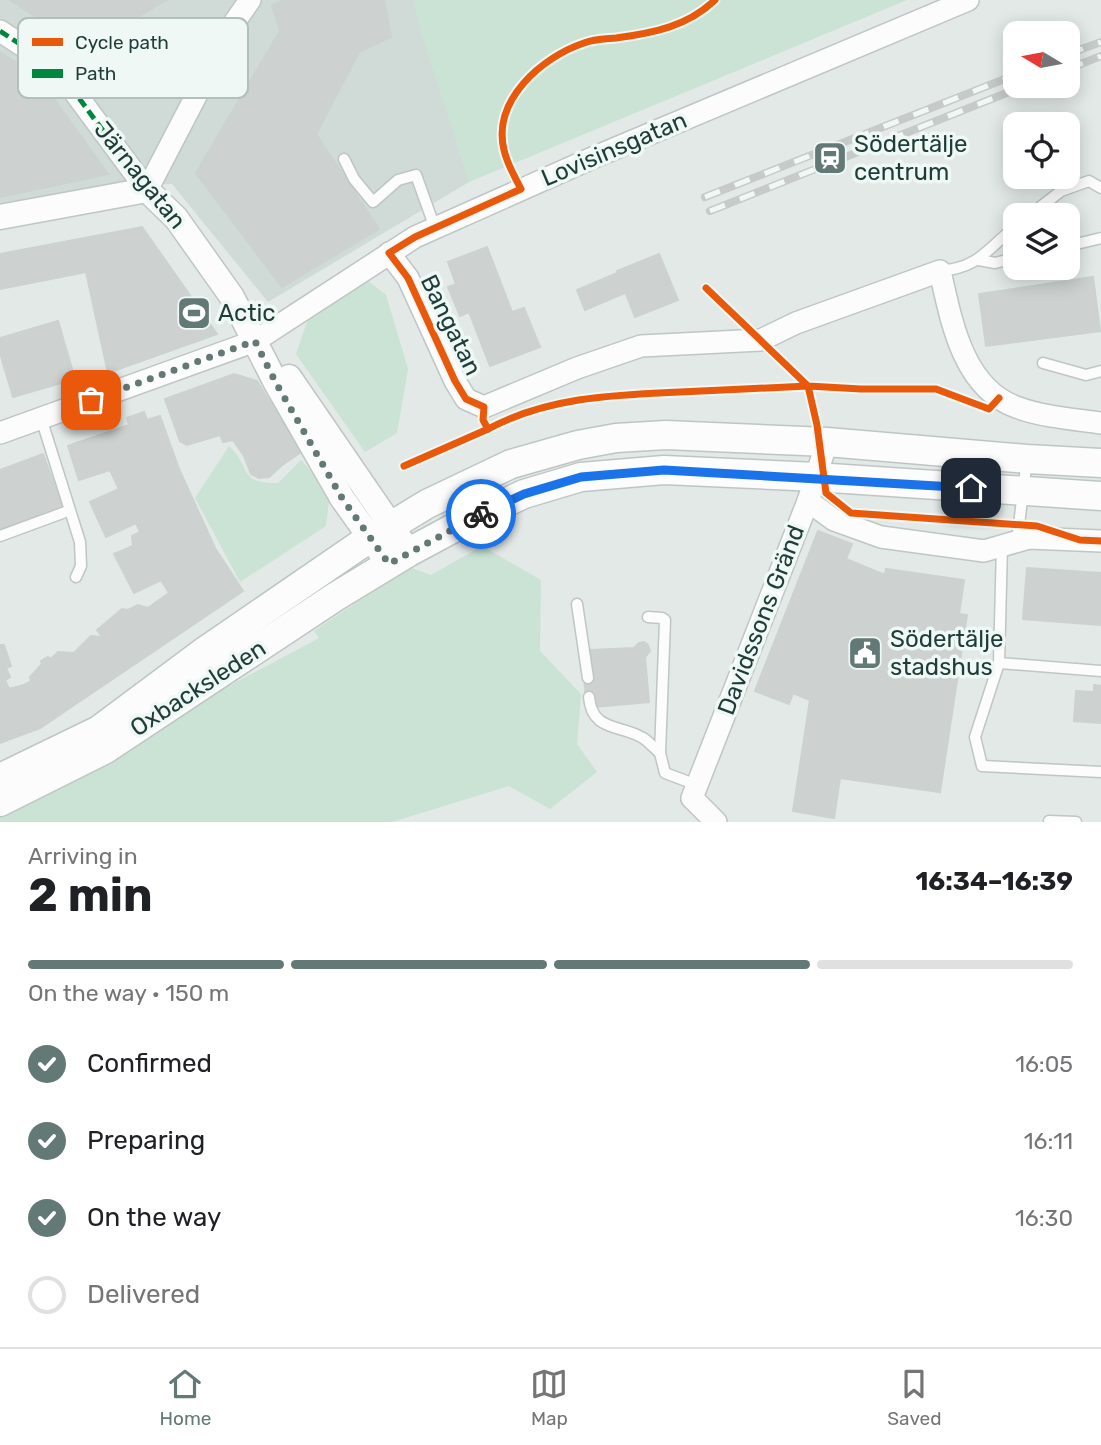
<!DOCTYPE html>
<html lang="en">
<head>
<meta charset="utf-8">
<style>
  body { margin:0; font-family:Rubik,sans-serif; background:#f2f2f2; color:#202124; height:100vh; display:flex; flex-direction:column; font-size:26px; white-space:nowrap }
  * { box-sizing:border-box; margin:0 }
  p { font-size:23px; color:#757577 }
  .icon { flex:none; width:38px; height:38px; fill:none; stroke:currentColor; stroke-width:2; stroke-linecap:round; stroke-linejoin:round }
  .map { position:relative; height:822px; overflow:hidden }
  .side { display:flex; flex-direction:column; background:#fff; flex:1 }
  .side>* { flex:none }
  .needle { width:46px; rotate:280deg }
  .buttons { position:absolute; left:1003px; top:21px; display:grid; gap:14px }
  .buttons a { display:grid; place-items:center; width:77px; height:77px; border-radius:14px; background:#fff; box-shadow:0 4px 18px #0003; font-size:35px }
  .pin { position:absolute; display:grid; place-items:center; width:60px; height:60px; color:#fff; margin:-30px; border-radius:14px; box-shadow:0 4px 10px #0006 }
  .courier { position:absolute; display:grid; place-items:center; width:70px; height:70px; margin:-35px; border:5px solid #1a73e8; border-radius:50%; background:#fff; color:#222; box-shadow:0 2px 9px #0007 }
  .summary em { font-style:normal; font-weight:700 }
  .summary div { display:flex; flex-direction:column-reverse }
  .summary { display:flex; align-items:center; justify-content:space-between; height:119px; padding:0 28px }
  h1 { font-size:46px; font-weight:700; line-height:52px }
  .bar { display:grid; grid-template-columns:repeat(4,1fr); gap:10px 7px; align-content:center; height:84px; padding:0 28px }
  .bar i { height:9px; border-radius:5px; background:#e0e0e0 }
  .bar .selected { background:#637975 }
  .bar p { grid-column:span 4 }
  ol { padding:0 28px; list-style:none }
  li { display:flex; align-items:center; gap:21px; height:77px }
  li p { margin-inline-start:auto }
  li .icon { padding:7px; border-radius:50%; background:#637975; color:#fff; stroke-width:4 }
  li:last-child { color:#757577 }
  li i { width:38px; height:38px; border:4px solid #e0e0e0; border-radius:50% }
  .tab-bar { display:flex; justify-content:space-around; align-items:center; height:98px; border-top:2px solid #e0e0e0; background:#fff; font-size:19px; color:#757577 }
  .tab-bar a { display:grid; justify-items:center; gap:4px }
  .tab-bar .selected { color:#637975 }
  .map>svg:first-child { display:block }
  .built { fill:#d0dad7 }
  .green { fill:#cae3d5 }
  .building { fill:#cdd2d1; stroke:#cbd2d0; stroke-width:2 }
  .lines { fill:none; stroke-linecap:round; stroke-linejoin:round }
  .service-casing { stroke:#bfc6c4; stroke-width:13 }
  .minor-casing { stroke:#bfc6c4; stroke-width:24 }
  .tertiary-casing { stroke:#bfc6c4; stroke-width:27 }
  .secondary-casing { stroke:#bec6c4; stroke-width:31 }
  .service { stroke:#fbfcfb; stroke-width:10 }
  .minor { stroke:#fbfcfb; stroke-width:21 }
  .tertiary { stroke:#fbfcfb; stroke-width:24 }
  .secondary { stroke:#fbfcfb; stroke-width:28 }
  .rail-casing { stroke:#c6cac9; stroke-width:8 }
  .rail { stroke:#f0f8f5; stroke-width:5; stroke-dasharray:16; stroke-linecap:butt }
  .quiet { stroke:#00873e; stroke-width:5; stroke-dasharray:10 5; stroke-linecap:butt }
  .cycleway-casing { stroke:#f0f8f5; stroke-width:11 }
  .cycleway { stroke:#e8590c; stroke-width:7 }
  .done { stroke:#637975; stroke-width:7; stroke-dasharray:0 12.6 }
  .route { stroke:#1a73e8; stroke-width:9 }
  .labels { text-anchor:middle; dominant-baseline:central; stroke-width:7; stroke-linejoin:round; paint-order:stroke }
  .poi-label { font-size:24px; fill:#1f3d38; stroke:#f0f8f5; text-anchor:start }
  .street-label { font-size:24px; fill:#1f3d38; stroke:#f0f8f5 }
  .key { fill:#f0f8f5; stroke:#b1c0bc; stroke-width:2 }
  .key-label { font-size:19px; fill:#1f3d38 }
</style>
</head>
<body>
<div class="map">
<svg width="1101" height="822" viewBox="0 0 1101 822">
  <rect width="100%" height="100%" fill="#e2e9e7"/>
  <!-- built -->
  <polygon class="built" points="0,0 415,0 469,182 268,302 172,184 117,185 0,210"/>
  <!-- green -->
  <g class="green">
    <polygon points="413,0 907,0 469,182 421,33"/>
    <polygon points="367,280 386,295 408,369 397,433 365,452 296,354 309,316"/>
    <path d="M229 446C252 467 237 484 278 483L301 460 330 492 326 526 240 582 195 498Z"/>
    <polygon points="482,546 541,580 540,651 581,694 577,744 597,772 550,809 509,786 392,822 0,822 0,808 319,638 314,631 409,567 431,575"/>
  </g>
  <!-- building -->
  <g class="building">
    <polygon points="10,0 167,0 84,47"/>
    <polygon points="285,0 384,0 391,37 359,52 316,134 379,229 282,287 196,173 280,31 272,5"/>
    <polygon points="0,52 38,77 108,174 0,197"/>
    <polygon points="142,227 217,334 108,373 86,272 0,289 0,254"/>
    <polygon points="487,247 512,312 524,308 540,347 490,366 469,312 460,316 448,287 456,284 448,262"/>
    <polygon points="659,254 678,300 635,317 617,271"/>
    <polygon points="617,273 625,293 585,310 577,290"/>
    <polygon points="1093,277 1100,331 986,346 979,294"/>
    <polygon points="58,321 75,379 13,397 0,353 0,338"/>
    <polygon points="234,374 257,381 301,452 281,466 269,477 259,478 251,474 244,456 233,440 223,442 220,435 187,445 180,441 165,399"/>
    <polygon points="144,412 147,420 160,416 179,469 215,548 243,591 40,728 0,743 0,645 4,645 11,666 6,668 10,677 5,680 9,689 24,685 31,681 30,677 42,664 41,661 48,657 51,659 58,652 74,653 91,636 100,637 102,636 97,630 122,609 128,610 138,605 148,608 169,593 161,580 134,593 114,554 133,546 132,536 140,532 136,523 106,537 90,502 119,489 110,470 79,480 68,446 129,425 127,418"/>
    <polygon points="43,454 62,506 0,529 0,470"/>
    <polygon points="818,531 852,544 846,559 885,575 886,569 964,580 959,614 967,615 940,792 840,778 834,818 793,811 810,700 793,693 789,704 755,691"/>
    <polygon points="1027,568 1101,573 1101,625 1023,619"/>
    <polygon points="644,642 648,645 650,651 645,657 649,702 594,707 586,697 584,678 589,652 591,650 634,648 639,643"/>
    <polygon points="1094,685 1101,686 1101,723 1074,721 1076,691 1094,692"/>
  </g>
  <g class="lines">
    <!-- service casing -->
    <g class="service-casing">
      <g id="service">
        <polyline points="344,159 354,179 373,202 398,180 416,175 435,228"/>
        <polyline points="1030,215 1061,191 1089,181 1101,188"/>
        <polyline points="1068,246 1101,238"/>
        <polyline points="979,260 995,263 1015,258"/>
        <path d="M940 271C979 268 987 249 1015 227"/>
        <polyline points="1043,363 1086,375 1101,371"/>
        <polyline points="41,418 80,542 81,566 76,577"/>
        <polyline points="0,536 68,511"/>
        <polyline points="1017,541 1027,459"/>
        <polyline points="1002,545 999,663 975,737 982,766 1101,772"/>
        <polyline points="577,604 588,678"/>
        <polyline points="648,617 662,618 665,620 660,753 665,773 697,785"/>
        <polyline points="999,663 1101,671"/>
        <path d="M589 697C592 732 620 724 643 738 649 742 654 748 660 753"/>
        <polyline points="1049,821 1076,822"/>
      </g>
    </g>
    <!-- minor casing -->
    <g class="minor-casing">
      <g id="minor">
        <polyline points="0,31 32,52 67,82 147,190 234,23 250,0"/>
        <path d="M389 253 408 278 455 381 466 399 484 407 577 368 641 346 761 340 796 323 940 271C951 319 962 387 1016 407 1043 417 1073 419 1101 423"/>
        <polyline points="0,433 255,341 415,237 590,159 968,0"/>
        <polyline points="808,501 834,520 881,537 984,551 1029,538 1101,541"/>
        <polyline points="716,822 692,798 808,501 827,442"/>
      </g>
    </g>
    <!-- tertiary casing -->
    <g class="tertiary-casing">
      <g id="tertiary">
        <polyline points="0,217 147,190 176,218 232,297 276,383 342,498 389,564"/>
        <polyline points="289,377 409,552"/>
      </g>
    </g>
    <!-- secondary casing -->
    <g class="secondary-casing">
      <g id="secondary">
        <polyline points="0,778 99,730 205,651 358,546 427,504 511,464 578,445 616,438 666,435 827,442 1027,459 1101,463"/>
        <polyline points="0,802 104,750 335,597 409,552 463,523 524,494 581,477 664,470 816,477 1101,496"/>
      </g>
    </g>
    <!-- service -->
    <use href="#service" class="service"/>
    <!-- minor -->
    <use href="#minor" class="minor"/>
    <!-- tertiary -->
    <use href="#tertiary" class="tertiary"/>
    <!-- secondary -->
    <use href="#secondary" class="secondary"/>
    <!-- rail casing -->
    <g class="rail-casing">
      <g id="rail">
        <polyline points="1068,54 1101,42"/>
        <polyline points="1068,69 1101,56"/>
        <polyline points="705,197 1015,75"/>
        <polyline points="710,211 1024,86"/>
      </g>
    </g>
    <!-- rail -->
    <use href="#rail" class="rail"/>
    <!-- quiet -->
    <polyline class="quiet" points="0,31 32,52 67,82 147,190"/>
    <!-- cycleway casing -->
    <g class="cycleway-casing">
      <g id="cycleway">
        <path d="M715 0C688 26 654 33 616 38 606 39 594 39 584 43 542 57 492 100 504 150 507 164 515 177 521 189L415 237 389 253 408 278 455 381 466 399 484 407 483 420 488 429C548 397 613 395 680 392 723 390 765 388 808 386L817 425 826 493 851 513 1037 526 1080 540 1101 541"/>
        <polyline points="706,288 808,386 861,389 936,389 989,409 999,398"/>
        <polyline points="404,466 488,429"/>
      </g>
    </g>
    <!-- cycleway -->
    <use href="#cycleway" class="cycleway"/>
  </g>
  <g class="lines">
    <!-- done -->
    <polyline class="done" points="91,400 255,341 276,383 342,498 389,564 481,514"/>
    <!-- route -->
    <polyline class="route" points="481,514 524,494 581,477 664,470 971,488"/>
  </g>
  <!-- icons -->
  <defs>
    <g id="station-square" transform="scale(1.75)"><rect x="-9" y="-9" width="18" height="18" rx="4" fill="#637975" stroke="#f0f8f5"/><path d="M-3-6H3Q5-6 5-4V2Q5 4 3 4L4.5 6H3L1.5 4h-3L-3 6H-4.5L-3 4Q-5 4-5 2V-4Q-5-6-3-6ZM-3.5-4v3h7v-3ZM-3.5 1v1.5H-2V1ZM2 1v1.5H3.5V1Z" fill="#fff"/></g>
    <g id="stadium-square" transform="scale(1.75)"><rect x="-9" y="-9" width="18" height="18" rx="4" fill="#637975" stroke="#f0f8f5"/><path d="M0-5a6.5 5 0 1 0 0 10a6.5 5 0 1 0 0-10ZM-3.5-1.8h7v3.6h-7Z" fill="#fff"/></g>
    <g id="civic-square" transform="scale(1.75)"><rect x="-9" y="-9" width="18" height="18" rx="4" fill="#637975" stroke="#f0f8f5"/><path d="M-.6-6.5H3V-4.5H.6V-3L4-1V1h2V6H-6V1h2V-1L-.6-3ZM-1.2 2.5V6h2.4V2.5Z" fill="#fff"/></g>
  </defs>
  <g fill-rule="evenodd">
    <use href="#station-square" x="830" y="158"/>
    <use href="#stadium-square" x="194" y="313"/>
    <use href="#civic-square" x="865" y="653"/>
  </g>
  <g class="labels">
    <!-- poi labels -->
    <g class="poi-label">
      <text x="854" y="144">Södertälje<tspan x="854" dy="28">centrum</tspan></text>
      <text x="218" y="313">Actic</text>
      <text x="890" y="639">Södertälje<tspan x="890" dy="28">stadshus</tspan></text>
    </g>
    <!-- street labels -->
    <g class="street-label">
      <text transform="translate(614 149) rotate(-23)">Lovisinsgatan</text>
      <text transform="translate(140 175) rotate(51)">Järnagatan</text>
      <text transform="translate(451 325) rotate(64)">Bangatan</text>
      <text transform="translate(761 620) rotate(-69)">Davidssons Gränd</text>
      <text transform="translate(198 688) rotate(-33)">Oxbacksleden</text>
    </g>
  </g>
  <!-- legend -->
  <rect x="18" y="18" width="230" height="80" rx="10" class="key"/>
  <rect x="32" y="38" width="31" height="8" fill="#e8590c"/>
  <rect x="32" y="69" width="31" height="9" fill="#00873e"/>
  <g class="key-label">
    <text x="75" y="49">Cycle path</text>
    <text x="75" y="80">Path</text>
  </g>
</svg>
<div class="buttons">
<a><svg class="needle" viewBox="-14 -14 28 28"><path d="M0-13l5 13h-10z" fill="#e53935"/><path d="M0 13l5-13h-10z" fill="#757577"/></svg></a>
<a><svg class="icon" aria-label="locate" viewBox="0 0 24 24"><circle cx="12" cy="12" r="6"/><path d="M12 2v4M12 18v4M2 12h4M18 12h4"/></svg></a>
<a><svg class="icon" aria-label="layers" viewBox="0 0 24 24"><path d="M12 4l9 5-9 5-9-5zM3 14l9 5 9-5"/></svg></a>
</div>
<div class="pin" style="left:91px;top:400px;background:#ea580c"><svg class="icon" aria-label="bag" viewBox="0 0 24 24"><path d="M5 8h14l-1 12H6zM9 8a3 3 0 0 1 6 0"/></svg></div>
<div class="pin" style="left:971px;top:488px;background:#1f2937"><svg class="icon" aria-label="home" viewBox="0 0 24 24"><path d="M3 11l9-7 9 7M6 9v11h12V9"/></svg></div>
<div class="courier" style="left:481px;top:514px"><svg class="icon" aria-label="bike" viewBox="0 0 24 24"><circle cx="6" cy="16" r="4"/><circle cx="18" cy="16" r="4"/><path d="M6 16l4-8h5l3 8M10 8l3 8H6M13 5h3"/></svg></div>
</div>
<section class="side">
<div class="summary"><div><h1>2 min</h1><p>Arriving in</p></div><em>16:34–16:39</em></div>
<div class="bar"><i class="selected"></i><i class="selected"></i><i class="selected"></i><i></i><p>On the way · 150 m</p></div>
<ol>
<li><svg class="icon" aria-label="check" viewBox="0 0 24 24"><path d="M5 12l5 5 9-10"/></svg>Confirmed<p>16:05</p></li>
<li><svg class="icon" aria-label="check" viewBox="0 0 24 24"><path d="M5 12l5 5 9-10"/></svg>Preparing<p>16:11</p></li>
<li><svg class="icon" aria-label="check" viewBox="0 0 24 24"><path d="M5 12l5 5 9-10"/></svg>On the way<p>16:30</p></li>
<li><i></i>Delivered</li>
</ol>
</section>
<nav class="tab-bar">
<a class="selected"><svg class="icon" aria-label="home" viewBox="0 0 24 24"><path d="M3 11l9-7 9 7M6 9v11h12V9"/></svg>Home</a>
<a><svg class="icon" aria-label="map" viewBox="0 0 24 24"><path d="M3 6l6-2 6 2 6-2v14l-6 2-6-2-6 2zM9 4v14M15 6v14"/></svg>Map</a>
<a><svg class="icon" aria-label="saved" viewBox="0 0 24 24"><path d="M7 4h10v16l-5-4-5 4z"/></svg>Saved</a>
</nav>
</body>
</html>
